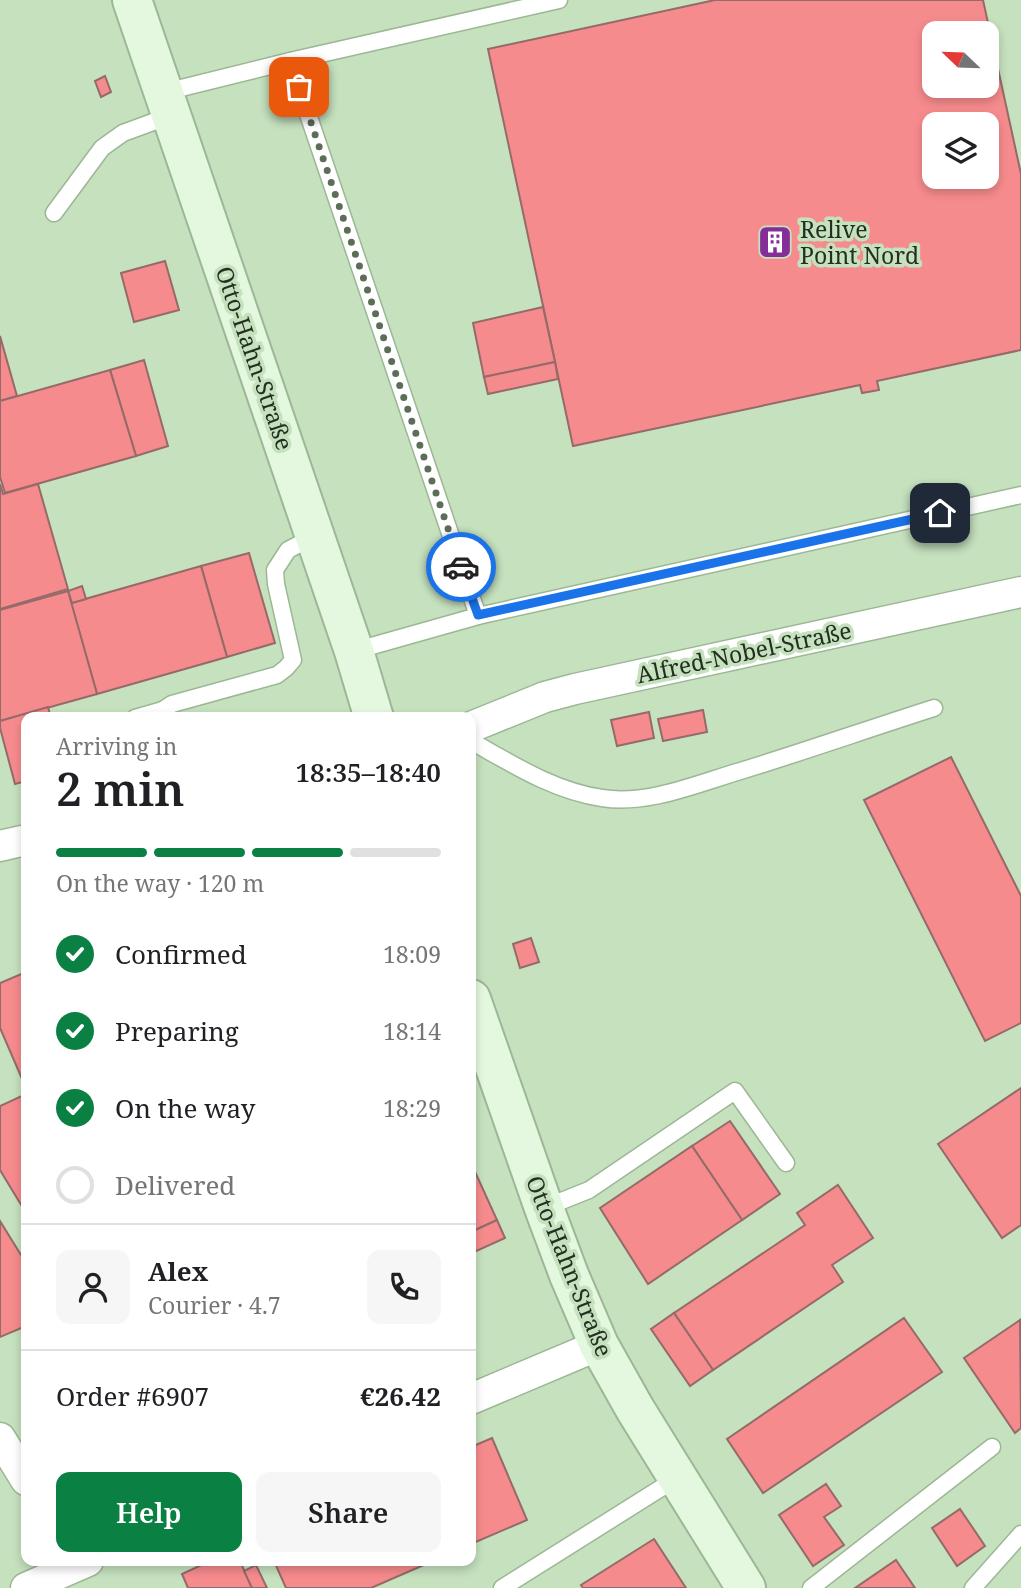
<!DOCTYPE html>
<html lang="en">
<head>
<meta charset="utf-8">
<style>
  body { margin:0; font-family:"Noto Serif",serif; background:#f6f6f6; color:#202124; height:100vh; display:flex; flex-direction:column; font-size:26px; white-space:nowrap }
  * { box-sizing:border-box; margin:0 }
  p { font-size:23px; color:#757577 }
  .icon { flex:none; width:38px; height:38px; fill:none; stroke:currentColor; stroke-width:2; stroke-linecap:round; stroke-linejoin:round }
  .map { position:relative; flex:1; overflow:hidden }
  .details { position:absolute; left:21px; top:712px; width:455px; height:854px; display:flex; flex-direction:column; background:#fff; border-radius:14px; box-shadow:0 4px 10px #0003 }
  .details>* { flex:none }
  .needle { width:46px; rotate:293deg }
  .fabs { position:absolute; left:922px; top:21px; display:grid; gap:14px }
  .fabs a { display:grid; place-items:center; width:77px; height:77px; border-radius:14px; background:#fff; box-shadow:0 4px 10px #0003; font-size:35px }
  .pin { position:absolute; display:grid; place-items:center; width:60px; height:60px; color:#fff; margin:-30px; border-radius:14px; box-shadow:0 4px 10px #0006 }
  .courier { position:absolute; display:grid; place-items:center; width:70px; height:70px; margin:-35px; border:5px solid #1a73e8; border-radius:50%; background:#fff; color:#222; box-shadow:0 2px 9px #0007 }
  .headline em { font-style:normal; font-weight:600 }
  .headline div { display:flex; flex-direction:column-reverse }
  .headline { display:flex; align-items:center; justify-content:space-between; height:119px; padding:0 35px }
  h1 { font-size:46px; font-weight:600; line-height:52px }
  .bar { display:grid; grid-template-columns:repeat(4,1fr); gap:10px 7px; align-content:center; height:84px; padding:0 35px }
  .bar i { height:9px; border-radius:5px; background:#e0e0e0 }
  .bar .current { background:#0b8043 }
  .bar p { grid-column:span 4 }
  .line { display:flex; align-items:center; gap:18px; padding:0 35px; border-top:2px solid #e0e0e0 }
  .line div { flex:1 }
  .round { display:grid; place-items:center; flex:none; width:74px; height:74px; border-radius:14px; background:#f6f6f6 }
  ol { padding:0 35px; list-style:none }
  li { display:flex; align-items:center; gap:21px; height:77px }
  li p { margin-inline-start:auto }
  li .icon { padding:7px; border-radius:50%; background:#0b8043; color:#fff; stroke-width:4 }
  li:last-child { color:#757577 }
  li i { width:38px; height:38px; border:4px solid #e0e0e0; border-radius:50% }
  .button { display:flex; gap:14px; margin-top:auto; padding:14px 35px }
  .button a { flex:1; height:80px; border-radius:14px; background:#0b8043; color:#fff; font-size:28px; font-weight:600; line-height:80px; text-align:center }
  .button a+a { background:#f6f6f6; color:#202124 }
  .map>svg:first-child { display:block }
  .building { fill:#f68b8d; stroke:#956a69; stroke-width:2; fill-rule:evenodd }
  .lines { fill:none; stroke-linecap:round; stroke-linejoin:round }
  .lane-casing { stroke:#9cb795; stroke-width:19 }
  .street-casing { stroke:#9cb795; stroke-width:33 }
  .secondary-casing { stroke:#9cb795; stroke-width:42 }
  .lane { stroke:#fff; stroke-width:16 }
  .street { stroke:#fff; stroke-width:30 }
  .secondary { stroke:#e3f8de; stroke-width:38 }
  .done { stroke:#5c6d58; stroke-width:7; stroke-dasharray:0 12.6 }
  .route { stroke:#1a73e8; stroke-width:9 }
  .labels { text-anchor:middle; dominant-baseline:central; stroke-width:7; stroke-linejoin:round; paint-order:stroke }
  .poi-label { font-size:23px; fill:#242f21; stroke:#c5e1be; text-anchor:start }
  .street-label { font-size:23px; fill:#242f21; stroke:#c5e1be }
</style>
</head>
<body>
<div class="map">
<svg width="1021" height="1588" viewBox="0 0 1021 1588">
  <rect width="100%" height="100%" fill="#c5e1be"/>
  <!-- building -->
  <g class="building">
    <path d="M715 0H983L1021 174V350L877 381 879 390 862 393 860 385 573 446 488 49ZM934 33H987V86H934ZM934 124H987V177H934Z"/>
    <polygon points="105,76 111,92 101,97 95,81"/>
    <polygon points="165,261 179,310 134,322 121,273"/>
    <polygon points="543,307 555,362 484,377 473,323"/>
    <polygon points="0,336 17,396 0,401"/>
    <polygon points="144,360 168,446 136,456 110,370"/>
    <polygon points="555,362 558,379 488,394 484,377"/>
    <polygon points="110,370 136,456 5,493 0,477 0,401"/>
    <polygon points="0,484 3,494 38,484 68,589 0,609"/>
    <polygon points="249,553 275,643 227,657 201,566"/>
    <polygon points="201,566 227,657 97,694 71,603"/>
    <polygon points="82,586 86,599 72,603 68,591"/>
    <polygon points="68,591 97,694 0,721 0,610"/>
    <polygon points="48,707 51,718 26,718 26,781 15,784 0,728 0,721"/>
    <polygon points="703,710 707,732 663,741 658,719"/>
    <polygon points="649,712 654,738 617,746 611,720"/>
    <polygon points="951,757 1021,896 1021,1023 985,1041 864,800"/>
    <polygon points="531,938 539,962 520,968 513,944"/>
    <polygon points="26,972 26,1088 0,1028 0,983"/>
    <polygon points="1021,1088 1021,1225 1002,1238 938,1144"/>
    <polygon points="26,1094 26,1213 0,1170 0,1106"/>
    <polygon points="730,1121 780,1194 742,1220 692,1146"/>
    <polygon points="692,1146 742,1220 648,1284 600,1208"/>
    <polygon points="471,1163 497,1220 471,1232"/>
    <polygon points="838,1185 873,1238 832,1265 843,1282 713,1370 674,1313 805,1225 797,1213"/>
    <polygon points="497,1220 505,1238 472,1253 471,1232"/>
    <polygon points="0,1221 26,1263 26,1326 0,1337"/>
    <polygon points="674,1313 713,1370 690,1386 651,1329"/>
    <polygon points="904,1318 942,1372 763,1493 727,1439"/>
    <polygon points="1020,1320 1021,1428 1015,1433 964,1358"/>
    <polygon points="492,1438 527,1520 471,1544 471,1447"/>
    <polygon points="826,1484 841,1506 824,1517 844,1545 813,1566 779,1515"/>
    <polygon points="960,1509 985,1546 957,1566 932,1528"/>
    <polygon points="654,1539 686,1588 583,1588 581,1585"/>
    <polygon points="896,1560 915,1588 855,1588"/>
    <polygon points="210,1561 240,1561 252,1588 188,1588 182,1574"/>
    <polygon points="274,1561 433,1561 371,1588 286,1588"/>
    <polygon points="256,1565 267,1588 252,1588 244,1571"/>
  </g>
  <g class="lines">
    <!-- lane casing -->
    <g class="lane-casing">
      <g id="lane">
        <polyline points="290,61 478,616"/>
        <polyline points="165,92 290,61 559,0"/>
        <polyline points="54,213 102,148 123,133 172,115"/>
        <polyline points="354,651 478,616 1021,495"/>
        <polyline points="135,718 163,710"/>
        <polyline points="162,718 163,710 172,704 277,675 286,668 293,660 276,584 275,570 288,550 315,536"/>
        <path d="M471 741C512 764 554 791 602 798 647 805 694 785 737 772 803 752 868 729 934 708"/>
        <polyline points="544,1208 589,1190 735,1091 786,1163"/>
        <polyline points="502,1588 677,1478"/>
        <polyline points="811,1588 992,1447"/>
        <polyline points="973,1588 1021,1534"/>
      </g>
    </g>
    <!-- street casing -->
    <g class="street-casing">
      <g id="street">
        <polyline points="471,727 545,697 575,689 1021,592"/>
        <polyline points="0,846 26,840"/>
        <polyline points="471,1399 599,1345"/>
        <polyline points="0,1438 26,1480"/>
        <polyline points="26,1588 88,1561"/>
      </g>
    </g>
    <!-- secondary casing -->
    <g class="secondary-casing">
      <g id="secondary">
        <polyline points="132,0 354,651 374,718"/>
        <polyline points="471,999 544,1208 569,1275 599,1345 635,1409 746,1588"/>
      </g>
    </g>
    <!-- lane -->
    <use href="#lane" class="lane"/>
    <!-- street -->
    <use href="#street" class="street"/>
    <!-- secondary -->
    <use href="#secondary" class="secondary"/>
  </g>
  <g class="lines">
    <!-- done -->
    <polyline class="done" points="299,87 461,567"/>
    <!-- route -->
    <polyline class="route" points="461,567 478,615 940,513"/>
  </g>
  <!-- icons -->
  <defs>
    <g id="building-square" transform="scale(1.75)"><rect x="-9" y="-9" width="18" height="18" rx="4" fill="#852d99" stroke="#c5e1be"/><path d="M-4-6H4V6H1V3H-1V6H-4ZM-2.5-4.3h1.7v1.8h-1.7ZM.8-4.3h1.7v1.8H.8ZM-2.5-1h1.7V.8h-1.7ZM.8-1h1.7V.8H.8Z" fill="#fff"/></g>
  </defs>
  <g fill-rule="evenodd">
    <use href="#building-square" x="775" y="242"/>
  </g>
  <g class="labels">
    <!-- poi labels -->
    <g class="poi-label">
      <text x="800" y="229">Relive<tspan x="800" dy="26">Point Nord</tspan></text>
    </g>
    <!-- street labels -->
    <g class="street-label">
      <text transform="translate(255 358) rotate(71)">Otto-Hahn-Straße</text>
      <text transform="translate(744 652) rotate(-12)">Alfred-Nobel-Straße</text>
      <text transform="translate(570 1266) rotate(68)">Otto-Hahn-Straße</text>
    </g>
  </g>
</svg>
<div class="fabs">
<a><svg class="needle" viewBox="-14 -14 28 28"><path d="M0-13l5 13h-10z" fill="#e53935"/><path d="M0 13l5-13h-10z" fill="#757577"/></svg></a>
<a><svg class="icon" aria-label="layers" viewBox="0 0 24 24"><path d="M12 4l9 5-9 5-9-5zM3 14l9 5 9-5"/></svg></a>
</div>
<div class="pin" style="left:299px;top:87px;background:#ea580c"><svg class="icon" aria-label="bag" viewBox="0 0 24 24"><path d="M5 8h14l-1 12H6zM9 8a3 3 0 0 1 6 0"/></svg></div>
<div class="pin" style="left:940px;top:513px;background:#1f2937"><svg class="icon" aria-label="home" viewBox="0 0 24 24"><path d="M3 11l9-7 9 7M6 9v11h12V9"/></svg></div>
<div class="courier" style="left:461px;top:567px"><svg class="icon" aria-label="car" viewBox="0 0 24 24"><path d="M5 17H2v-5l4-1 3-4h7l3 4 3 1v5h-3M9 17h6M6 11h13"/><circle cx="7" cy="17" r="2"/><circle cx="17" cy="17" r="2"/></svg></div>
<section class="details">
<div class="headline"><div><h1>2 min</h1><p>Arriving in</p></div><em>18:35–18:40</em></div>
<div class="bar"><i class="current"></i><i class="current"></i><i class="current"></i><i></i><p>On the way · 120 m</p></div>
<ol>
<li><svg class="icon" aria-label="check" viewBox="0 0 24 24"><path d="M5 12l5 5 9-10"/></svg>Confirmed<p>18:09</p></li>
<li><svg class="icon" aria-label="check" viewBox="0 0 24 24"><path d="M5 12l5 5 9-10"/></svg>Preparing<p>18:14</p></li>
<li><svg class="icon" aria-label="check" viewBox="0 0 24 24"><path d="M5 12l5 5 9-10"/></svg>On the way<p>18:29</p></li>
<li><i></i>Delivered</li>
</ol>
<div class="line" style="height:126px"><a class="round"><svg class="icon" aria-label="person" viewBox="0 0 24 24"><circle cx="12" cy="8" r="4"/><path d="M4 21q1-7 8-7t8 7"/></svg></a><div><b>Alex</b><p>Courier · 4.7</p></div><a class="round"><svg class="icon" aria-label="phone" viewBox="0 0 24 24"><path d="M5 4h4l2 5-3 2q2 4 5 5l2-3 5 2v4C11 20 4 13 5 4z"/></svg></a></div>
<div class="line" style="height:91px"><div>Order #6907</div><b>€26.42</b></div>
<div class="button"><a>Help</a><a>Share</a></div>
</section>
</div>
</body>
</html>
